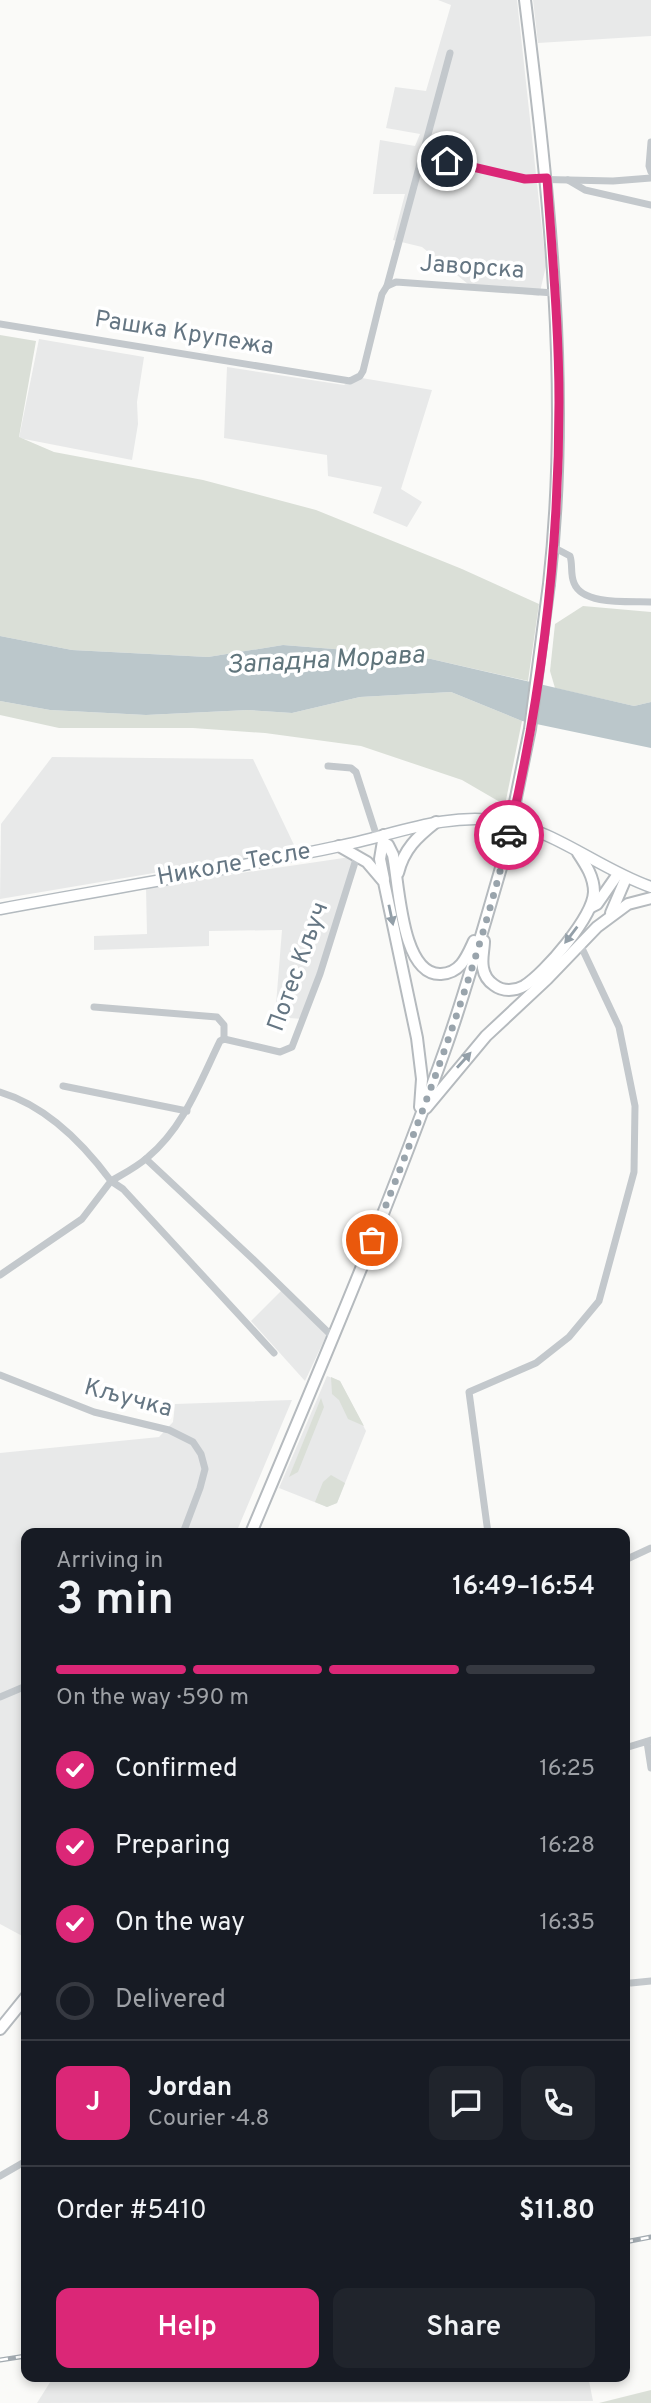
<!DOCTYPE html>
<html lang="en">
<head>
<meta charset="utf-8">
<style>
  body { margin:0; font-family:Overpass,sans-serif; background:#20242c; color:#f1f3f6; height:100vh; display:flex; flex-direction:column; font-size:26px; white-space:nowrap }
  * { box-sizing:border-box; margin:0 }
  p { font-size:23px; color:#9ea1a6 }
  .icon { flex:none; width:38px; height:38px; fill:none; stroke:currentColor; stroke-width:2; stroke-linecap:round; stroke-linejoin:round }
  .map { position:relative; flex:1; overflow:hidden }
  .panel { position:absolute; left:21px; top:1528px; width:609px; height:854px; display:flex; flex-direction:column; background:#171b24; border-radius:14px; box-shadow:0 4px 10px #0003 }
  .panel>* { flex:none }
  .pin { position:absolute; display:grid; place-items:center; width:60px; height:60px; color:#fff; margin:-30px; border:4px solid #fff; border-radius:50%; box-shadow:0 2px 7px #0007 }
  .courier { position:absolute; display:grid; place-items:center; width:70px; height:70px; margin:-35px; border:5px solid #db2777; border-radius:50%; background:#fff; color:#222; box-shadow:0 2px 9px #0007 }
  .headline em { font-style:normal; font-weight:600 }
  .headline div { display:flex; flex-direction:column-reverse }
  .headline { display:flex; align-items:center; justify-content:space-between; height:119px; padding:0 35px }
  h1 { font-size:46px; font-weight:600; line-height:52px }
  .bar { display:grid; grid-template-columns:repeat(4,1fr); gap:10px 7px; align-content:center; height:84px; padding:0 35px }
  .bar i { height:9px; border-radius:5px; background:#363941 }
  .bar .current { background:#db2777 }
  .bar p { grid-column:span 4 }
  .line { display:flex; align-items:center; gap:18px; padding:0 35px; border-top:2px solid #363941 }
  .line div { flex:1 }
  .round { display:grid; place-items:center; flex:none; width:74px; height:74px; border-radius:14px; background:#20242c }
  ol { padding:0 35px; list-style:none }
  li { display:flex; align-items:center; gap:21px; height:77px }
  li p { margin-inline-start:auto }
  li .icon { padding:7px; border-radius:50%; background:#db2777; color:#fff; stroke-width:4 }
  li:last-child { color:#9ea1a6 }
  li i { width:38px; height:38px; border:4px solid #363941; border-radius:50% }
  .button { display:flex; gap:14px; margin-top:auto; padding:14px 35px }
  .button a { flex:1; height:80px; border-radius:14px; background:#db2777; color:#fff; font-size:28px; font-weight:600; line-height:80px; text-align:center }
  .button a+a { background:#20242c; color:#f1f3f6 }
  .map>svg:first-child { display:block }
  .built { fill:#e8e9e9 }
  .green { fill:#dadfd7 }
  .water { fill:#bbc7cb }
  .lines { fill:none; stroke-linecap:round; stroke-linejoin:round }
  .secondary-casing { stroke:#b3babf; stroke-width:13 }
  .primary-casing { stroke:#b5babe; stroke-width:14 }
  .street { stroke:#c3c8cc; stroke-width:7 }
  .secondary { stroke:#fff; stroke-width:10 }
  .primary { stroke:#fff; stroke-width:10 }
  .rail-casing { stroke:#a2aab0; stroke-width:5 }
  .rail { stroke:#fff; stroke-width:2.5; stroke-dasharray:8; stroke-linecap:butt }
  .primary-bridge-casing { stroke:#b5babe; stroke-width:14; stroke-linecap:butt }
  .primary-bridge { stroke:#fff; stroke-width:10 }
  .oneway { fill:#939fa8 }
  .done { stroke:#99a4ac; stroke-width:7; stroke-dasharray:0 12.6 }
  .route { stroke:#db2777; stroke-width:9 }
  .labels { text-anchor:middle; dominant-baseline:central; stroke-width:7; stroke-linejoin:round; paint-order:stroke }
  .street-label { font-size:24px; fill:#657683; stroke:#fff }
  .water-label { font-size:26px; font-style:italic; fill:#60757c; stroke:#fff }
</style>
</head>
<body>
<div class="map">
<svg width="651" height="2403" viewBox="0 0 651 2403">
  <rect width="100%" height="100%" fill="#fafaf8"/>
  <!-- built -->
  <g class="built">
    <polygon points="438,0 517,0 546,266 539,296 473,288 422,247 393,240 405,194 373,194 380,140 415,146 420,134 386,128 395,87 426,91 451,5"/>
    <polygon points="533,0 651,0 651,36 538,43"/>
    <polygon points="39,339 144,357 137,402 138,424 132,460 19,438"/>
    <polygon points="227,367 344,385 356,377 432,390 401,489 422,502 407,527 373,513 382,487 328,476 327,455 224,438"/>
    <polygon points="52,757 253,759 296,849 0,899 1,824"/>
    <polygon points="357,856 303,1019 275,1017 282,930 209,931 209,946 94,950 94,936 147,934 146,887"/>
    <polygon points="282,1290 327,1334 305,1381 251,1321"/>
    <polygon points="327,1376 340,1381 366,1431 337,1503 327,1507 279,1488"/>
    <polygon points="292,1400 236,1533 26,1533 26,1938 0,1924 0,1453 159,1437 173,1422 175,1404"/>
    <polygon points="54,2376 588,2376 593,2401 37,2403"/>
  </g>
  <!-- green -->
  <g class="green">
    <polygon points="0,335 36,341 19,437 54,452 203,480 316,510 462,569 539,604 528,681 431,659 372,652 283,645 208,657 72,650 0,636"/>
    <polygon points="583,606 651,612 651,702 634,706 555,688 550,671 555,624"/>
    <polygon points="451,692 522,721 505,805 462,780 361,746 265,733 193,728 59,728 0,715 0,701 50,710 146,715 248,710 292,713 360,697"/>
    <polygon points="331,1377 340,1381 364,1426 348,1419 339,1400 332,1394"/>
    <polygon points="321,1398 324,1407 298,1472 289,1477"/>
    <polygon points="331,1475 345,1483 337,1503 327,1507 315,1502 323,1482"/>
    <polygon points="651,2390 651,2403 599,2403"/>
  </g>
  <!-- water -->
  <polygon class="water" points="0,636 72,650 208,657 283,645 372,652 431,659 634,706 651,702 651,748 522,721 451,692 360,697 292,713 248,710 146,715 50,710 0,701"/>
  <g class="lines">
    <!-- secondary casing -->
    <g class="secondary-casing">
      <path id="secondary" d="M0 909C113 888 227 870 340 846 394 835 445 812 501 821 556 830 599 869 651 887"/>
    </g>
    <!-- primary casing -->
    <g class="primary-casing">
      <g id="primary">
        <path d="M525 0C549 194 571 389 549 584"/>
        <path d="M384 843 388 845 393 855C399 883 401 976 441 974 461 973 467 956 474 941"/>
        <polyline points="339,846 367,862 384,882 417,1038 422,1079 420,1107"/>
        <path d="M398 873C404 849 417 837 436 822"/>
        <polyline points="384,879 380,859 384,835"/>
        <polyline points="591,907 597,904 618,874"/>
        <polyline points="611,913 626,878"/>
        <path d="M484 941C484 949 481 959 483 968 484 974 488 981 494 985 503 992 515 991 524 986 545 973 593 917 594 892 594 877 586 865 578 853"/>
        <polyline points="426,1108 486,1036 547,979 597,927 628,904 651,898"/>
        <path d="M251 1533C319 1371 388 1210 447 1044 468 984 485 922 503 861"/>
        <polyline points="0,2029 26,1997"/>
      </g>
    </g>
    <!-- street -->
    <g class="street">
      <polyline points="651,142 649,166 651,172"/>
      <polyline points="421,155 525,179 613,181 651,178"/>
      <polyline points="568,180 585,190 651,205"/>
      <polyline points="387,286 450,53"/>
      <polyline points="0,324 350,381 360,376 363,371 382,294 387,286 396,282 554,293"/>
      <path d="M553 547 570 556C573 565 570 574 574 583 583 606 630 601 651 602"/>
      <polyline points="328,766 351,768 356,772 377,837"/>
      <polyline points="94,1007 217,1017 224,1025 224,1039"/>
      <polyline points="63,1086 187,1111"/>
      <path d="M0 1092C47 1106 83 1143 111 1181L82 1219 0 1275"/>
      <polyline points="146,1159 256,1262 334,1338"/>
      <path d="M274 1353 123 1189 111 1181C123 1174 137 1167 148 1157 184 1127 200 1082 220 1041L224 1039 280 1052 292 1047 320 974 357 856"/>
      <polyline points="0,1375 94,1412 169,1430 193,1442 201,1454 205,1469 200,1488 183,1533"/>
      <polyline points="488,1533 469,1392 536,1363 569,1337 599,1301 634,1172 635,1106 619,1027 580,944"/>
      <polyline points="625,1560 651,1548"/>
      <polyline points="0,1697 26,1686"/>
      <polyline points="647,1742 651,1768"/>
      <polyline points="625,1748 651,1740"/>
      <polyline points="631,1983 651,1981"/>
      <polyline points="0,2176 26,2161"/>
    </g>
    <!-- secondary -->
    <use href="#secondary" class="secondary"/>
    <!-- primary -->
    <use href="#primary" class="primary"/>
    <!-- rail casing -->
    <g class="rail-casing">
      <g id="rail">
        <polyline points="625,2242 651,2237"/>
        <polyline points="0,2360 26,2356"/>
      </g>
    </g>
    <!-- rail -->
    <use href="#rail" class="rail"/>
    <!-- primary-bridge casing -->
    <g class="primary-bridge-casing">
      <polyline id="primary-bridge" points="503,861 530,729 549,584"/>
    </g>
    <!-- primary-bridge -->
    <use href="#primary-bridge" class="primary-bridge"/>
  </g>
  <!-- one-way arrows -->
  <defs><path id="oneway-solid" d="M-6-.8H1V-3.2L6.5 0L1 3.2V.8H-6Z" transform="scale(1.75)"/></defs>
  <g class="oneway">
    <use href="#oneway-solid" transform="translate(391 915) rotate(78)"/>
    <use href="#oneway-solid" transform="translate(571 935) rotate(127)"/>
    <use href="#oneway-solid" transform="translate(464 1060) rotate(-48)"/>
  </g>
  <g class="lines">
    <!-- done -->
    <path class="done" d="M372 1240C425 1108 476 974 509 835"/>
    <!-- route -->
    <path class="route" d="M447 161 525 179 547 178C552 253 559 327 559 402 559 547 542 694 509 835"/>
  </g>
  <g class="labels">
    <!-- street labels -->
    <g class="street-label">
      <text transform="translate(472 268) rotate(4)">Јаворска</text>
      <text transform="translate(184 334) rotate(9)">Рашка Крупежа</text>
      <text transform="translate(234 865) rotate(-10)">Николе Тесле</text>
      <text transform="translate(299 967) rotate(-70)">Потес Кључ</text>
      <text transform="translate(128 1399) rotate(15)">Кључка</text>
    </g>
    <!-- water labels -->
    <g class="water-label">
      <text transform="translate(326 661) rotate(-3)">Западна Морава</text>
    </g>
  </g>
</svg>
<div class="pin" style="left:372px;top:1240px;background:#ea580c"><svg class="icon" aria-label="bag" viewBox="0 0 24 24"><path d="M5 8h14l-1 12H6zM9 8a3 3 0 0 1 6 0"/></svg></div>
<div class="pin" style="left:447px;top:161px;background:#1f2937"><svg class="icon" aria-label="home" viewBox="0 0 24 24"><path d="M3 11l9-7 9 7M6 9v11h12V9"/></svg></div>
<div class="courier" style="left:509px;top:835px"><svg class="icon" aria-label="car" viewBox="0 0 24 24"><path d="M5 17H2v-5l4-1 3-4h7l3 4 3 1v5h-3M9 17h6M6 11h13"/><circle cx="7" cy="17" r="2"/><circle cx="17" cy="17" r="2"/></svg></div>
<section class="panel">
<div class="headline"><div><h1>3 min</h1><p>Arriving in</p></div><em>16:49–16:54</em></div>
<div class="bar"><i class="current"></i><i class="current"></i><i class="current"></i><i></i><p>On the way · 590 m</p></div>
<ol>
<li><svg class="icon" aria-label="check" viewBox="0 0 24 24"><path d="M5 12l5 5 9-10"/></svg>Confirmed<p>16:25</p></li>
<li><svg class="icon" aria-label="check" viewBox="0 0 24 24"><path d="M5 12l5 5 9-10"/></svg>Preparing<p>16:28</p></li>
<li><svg class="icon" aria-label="check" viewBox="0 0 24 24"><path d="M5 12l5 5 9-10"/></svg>On the way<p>16:35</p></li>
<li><i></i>Delivered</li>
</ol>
<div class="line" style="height:126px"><b class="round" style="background:#db2777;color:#fff">J</b><div><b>Jordan</b><p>Courier · 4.8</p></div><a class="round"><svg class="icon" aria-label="chat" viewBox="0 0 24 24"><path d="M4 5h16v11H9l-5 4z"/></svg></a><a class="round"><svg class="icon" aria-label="phone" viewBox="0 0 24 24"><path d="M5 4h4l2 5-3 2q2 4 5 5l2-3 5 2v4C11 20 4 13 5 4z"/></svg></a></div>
<div class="line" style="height:91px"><div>Order #5410</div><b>$11.80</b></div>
<div class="button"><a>Help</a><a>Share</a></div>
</section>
</div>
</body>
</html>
